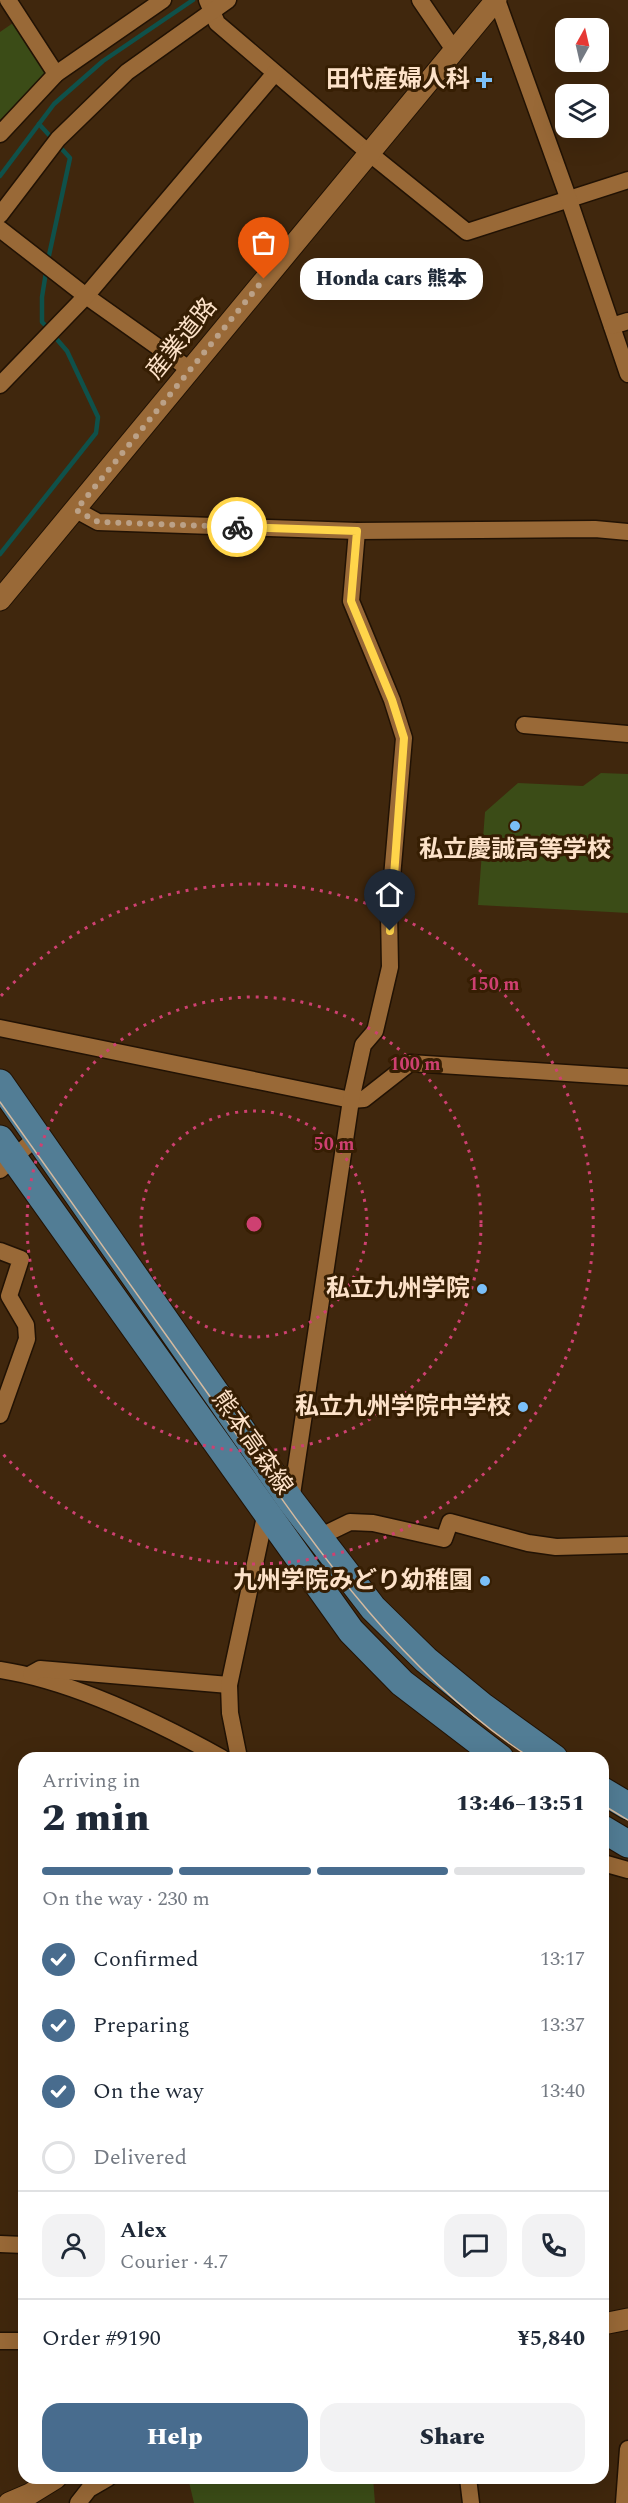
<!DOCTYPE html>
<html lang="en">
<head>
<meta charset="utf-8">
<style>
  body { margin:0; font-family:Spectral,"Noto Sans JP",serif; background:#f2f2f3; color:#1f2937; height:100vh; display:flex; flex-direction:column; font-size:22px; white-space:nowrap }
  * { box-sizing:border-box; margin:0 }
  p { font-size:20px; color:#747a83 }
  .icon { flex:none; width:33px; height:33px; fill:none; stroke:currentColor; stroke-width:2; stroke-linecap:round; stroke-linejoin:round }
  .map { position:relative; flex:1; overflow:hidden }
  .side { position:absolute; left:18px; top:1752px; width:591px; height:732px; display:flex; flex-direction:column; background:#fff; border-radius:18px; box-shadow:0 6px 24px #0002 }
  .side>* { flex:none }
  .needle { width:39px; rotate:8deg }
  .fabs { position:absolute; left:555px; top:18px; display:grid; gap:12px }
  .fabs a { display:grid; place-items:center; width:54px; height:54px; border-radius:12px; background:#fff; box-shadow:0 6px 24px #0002; font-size:30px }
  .pin { position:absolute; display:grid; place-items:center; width:51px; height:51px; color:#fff; margin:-62px -26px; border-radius:50% 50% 50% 0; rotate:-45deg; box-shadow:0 0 6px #0007 }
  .pin .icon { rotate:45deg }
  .courier { position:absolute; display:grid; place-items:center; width:60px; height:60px; margin:-30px; border:4px solid #ffd54a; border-radius:50%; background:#fff; color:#222; box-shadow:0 2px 8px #0007 }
  .bubble { position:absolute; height:42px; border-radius:18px; background:#fff; box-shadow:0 6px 24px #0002; font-size:20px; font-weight:800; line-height:42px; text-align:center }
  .summary em { font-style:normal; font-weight:800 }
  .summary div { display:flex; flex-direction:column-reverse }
  .summary { display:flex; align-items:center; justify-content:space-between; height:102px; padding:0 24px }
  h1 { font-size:39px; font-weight:800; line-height:45px }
  .bar { display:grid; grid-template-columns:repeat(4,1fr); gap:9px 6px; align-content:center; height:72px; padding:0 24px }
  .bar i { height:8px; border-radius:4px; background:#e0e1e3 }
  .bar .current { background:#486c8e }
  .bar p { grid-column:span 4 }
  .line { display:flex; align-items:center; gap:15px; padding:0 24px; border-top:2px solid #e0e1e3 }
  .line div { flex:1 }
  .round { display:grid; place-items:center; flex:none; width:63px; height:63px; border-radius:18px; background:#f2f2f3 }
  ol { padding:0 24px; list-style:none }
  li { display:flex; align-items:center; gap:18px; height:66px }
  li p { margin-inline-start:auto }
  li .icon { padding:6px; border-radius:50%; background:#486c8e; color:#fff; stroke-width:4 }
  li:last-child { color:#747a83 }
  li i { width:33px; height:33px; border:3px solid #e0e1e3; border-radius:50% }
  .action { display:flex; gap:12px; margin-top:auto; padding:12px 24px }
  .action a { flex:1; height:69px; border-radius:18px; background:#486c8e; color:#fff; font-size:24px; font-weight:800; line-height:69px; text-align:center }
  .action a+a { background:#f2f2f3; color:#1f2937 }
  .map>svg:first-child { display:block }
  .green { fill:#3b4c17 }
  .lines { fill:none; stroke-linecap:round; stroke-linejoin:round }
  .stream { stroke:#0f514a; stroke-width:4.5 }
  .minor-casing { stroke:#211204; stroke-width:19 }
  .tertiary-casing { stroke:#211204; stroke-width:23 }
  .primary-casing { stroke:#211204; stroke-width:29 }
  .minor { stroke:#996937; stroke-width:16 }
  .tertiary { stroke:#996937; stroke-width:21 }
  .primary { stroke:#527d95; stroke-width:27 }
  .tram { stroke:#d4baa0; stroke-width:1.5 }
  .done { stroke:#bba187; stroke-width:6; stroke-dasharray:0 10.8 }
  .route { stroke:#ffd54a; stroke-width:8 }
  .ring { fill:none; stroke:#ce4071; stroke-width:3; stroke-dasharray:3 6 }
  .poi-dot { fill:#7abff8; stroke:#361e03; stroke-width:2 }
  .labels { text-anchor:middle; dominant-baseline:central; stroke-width:6; stroke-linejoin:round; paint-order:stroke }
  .poi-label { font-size:24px; font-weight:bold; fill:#fde2c9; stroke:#361e03; text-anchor:end }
  .street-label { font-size:24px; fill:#fde2c9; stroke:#361e03 }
  .centre { fill:#ce4071; stroke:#361e03; stroke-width:3 }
  .ring-label { font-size:18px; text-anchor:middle; font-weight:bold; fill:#ce4071; stroke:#361e03; stroke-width:6; stroke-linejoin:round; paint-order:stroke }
</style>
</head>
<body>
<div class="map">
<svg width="628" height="2503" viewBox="0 0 628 2503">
  <rect width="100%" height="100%" fill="#40270d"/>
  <!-- green -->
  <g class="green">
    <polygon points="13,23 46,73 0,120 0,32"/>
    <polygon points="601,773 628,774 628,913 478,905 485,812 518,783 583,786"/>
    <polygon points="188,2478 373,2478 375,2503 194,2503"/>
  </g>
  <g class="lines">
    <!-- stream -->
    <g class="stream">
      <polyline points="39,124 70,158 48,260"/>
      <polyline points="0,176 54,104 103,61 193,0"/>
      <polyline points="46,272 42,297 42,322 49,329"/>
      <polyline points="0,554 96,433 98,417 67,351 54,336"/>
    </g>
    <!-- minor casing -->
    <g class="minor-casing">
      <g id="minor">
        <polyline points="8,0 56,74"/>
        <polyline points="207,0 217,23 369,153 467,232 628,180"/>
        <polyline points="420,0 454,50"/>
        <polyline points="497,0 569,200 628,374"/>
        <polyline points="0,134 56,74 163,0"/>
        <polyline points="0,215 58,139 127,72 228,0"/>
        <polyline points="0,229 86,296 189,369"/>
        <polyline points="612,326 628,321"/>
        <polyline points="0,385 86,296 275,73"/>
        <polyline points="76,510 98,522 357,531 595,529 628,532"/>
        <polyline points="524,725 628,734"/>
        <polyline points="0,1028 351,1100 364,1099 410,1063 628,1077"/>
        <polyline points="0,1170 38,1136"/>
        <polyline points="0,1251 21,1259 9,1296 26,1325 27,1339 0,1415"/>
        <polyline points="291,1501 351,1100 363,1045 375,1031 390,967 389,912 404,738 392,700 351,601 357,531"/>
        <polyline points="319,1537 350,1522 373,1523 444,1539 450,1522 528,1543 556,1547 628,1545"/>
        <path d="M0 1670C73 1681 157 1722 222 1758"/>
        <polyline points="31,1674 40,1669 229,1685"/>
        <polyline points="239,1758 230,1713 229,1685 266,1512"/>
        <polyline points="603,1863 628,1870"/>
        <polyline points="0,2244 24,2245"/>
        <polyline points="0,2341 24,2341"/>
        <polyline points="468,2478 471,2503"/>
        <polyline points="78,2503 89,2489 108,2478"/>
        <polyline points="624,2503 628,2449"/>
      </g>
    </g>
    <!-- tertiary casing -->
    <g class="tertiary-casing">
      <g id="tertiary">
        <polyline points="0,600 496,0"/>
        <polyline points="603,2324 628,2319"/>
        <polyline points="9,2503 30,2494 56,2478"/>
      </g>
    </g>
    <!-- primary casing -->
    <g class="primary-casing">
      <g id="primary">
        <polyline points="0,1083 291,1501 373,1608 426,1660 482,1706 554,1758"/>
        <polyline points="0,1139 351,1631 402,1683 500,1758"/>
        <polyline points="603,1791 628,1806"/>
        <polyline points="603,1829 628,1844"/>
      </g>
    </g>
    <!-- minor -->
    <use href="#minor" class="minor"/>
    <!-- tertiary -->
    <use href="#tertiary" class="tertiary"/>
    <!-- primary -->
    <use href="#primary" class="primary"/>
    <!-- tram -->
    <g class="tram">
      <path d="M0 1102C72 1203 144 1304 216 1405 307 1535 395 1670 531 1758"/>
      <polyline points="603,1805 628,1820"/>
    </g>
  </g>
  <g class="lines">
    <!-- done -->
    <polyline class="done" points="237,527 98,522 76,510 264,279"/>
    <!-- route -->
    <polyline class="route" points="237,527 357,531 351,601 392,700 404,738 390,931"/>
  </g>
  <!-- distance rings -->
  <g class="ring">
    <circle cx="254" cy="1224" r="113"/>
    <circle cx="254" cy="1224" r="227"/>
    <path d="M1 996A340 340 0 1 1 1 1452"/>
  </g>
  <!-- markers -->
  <g class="poi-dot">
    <path d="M481 71h6v6h6v6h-6v6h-6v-6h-6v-6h6z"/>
    <circle cx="515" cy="826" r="6"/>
    <circle cx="482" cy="1289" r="6"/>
    <circle cx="523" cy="1407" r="6"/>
    <circle cx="485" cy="1581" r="6"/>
  </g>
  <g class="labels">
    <!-- poi labels -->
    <g class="poi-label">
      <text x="470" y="80">田代産婦人科</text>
      <text x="515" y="850" text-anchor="middle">私立慶誠高等学校</text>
      <text x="470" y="1289">私立九州学院</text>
      <text x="511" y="1407">私立九州学院中学校</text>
      <text x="473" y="1581">九州学院みどり幼稚園</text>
    </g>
    <!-- street labels -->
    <g class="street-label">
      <text transform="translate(182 339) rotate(-51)">産業道路</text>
      <text transform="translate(252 1443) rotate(55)">熊本高森線</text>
    </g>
  </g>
  <circle cx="254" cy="1224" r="9" class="centre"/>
  <g class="ring-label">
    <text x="494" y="990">150 m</text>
    <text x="415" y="1070">100 m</text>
    <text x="334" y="1150">50 m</text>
  </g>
</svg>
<div class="fabs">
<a><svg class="needle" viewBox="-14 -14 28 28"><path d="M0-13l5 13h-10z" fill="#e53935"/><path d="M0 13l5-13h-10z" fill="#747a83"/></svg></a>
<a><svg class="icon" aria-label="layers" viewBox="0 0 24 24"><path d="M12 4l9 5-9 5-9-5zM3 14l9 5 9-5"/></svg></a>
</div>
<div class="pin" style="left:264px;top:279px;background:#ea580c"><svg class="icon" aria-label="bag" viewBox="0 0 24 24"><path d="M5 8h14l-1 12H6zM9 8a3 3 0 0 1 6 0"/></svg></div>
<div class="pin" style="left:390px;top:931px;background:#1f2937"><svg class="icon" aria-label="home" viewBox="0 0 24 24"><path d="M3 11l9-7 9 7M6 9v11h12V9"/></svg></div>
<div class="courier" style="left:237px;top:527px"><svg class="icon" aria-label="bike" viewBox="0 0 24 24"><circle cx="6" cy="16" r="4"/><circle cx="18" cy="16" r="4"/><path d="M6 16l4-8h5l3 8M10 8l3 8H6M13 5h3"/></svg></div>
<div class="bubble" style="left:300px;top:258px;width:183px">Honda cars 熊本</div>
<section class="side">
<div class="summary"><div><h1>2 min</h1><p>Arriving in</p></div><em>13:46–13:51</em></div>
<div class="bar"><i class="current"></i><i class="current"></i><i class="current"></i><i></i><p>On the way · 230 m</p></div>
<ol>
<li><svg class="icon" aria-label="check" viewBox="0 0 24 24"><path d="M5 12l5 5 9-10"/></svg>Confirmed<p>13:17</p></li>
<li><svg class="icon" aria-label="check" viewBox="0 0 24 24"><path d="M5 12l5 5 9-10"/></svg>Preparing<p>13:37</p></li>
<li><svg class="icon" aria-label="check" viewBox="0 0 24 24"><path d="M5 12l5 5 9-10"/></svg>On the way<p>13:40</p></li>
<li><i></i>Delivered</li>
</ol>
<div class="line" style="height:108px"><a class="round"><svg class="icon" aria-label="person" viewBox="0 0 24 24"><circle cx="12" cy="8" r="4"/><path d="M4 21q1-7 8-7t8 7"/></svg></a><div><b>Alex</b><p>Courier · 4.7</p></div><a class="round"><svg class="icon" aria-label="chat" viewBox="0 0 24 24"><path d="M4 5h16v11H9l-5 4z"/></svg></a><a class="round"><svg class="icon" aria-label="phone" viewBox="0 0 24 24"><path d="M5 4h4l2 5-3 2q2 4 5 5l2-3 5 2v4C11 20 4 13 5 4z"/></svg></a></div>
<div class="line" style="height:78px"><div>Order #9190</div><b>¥5,840</b></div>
<div class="action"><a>Help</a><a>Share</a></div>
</section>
</div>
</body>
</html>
